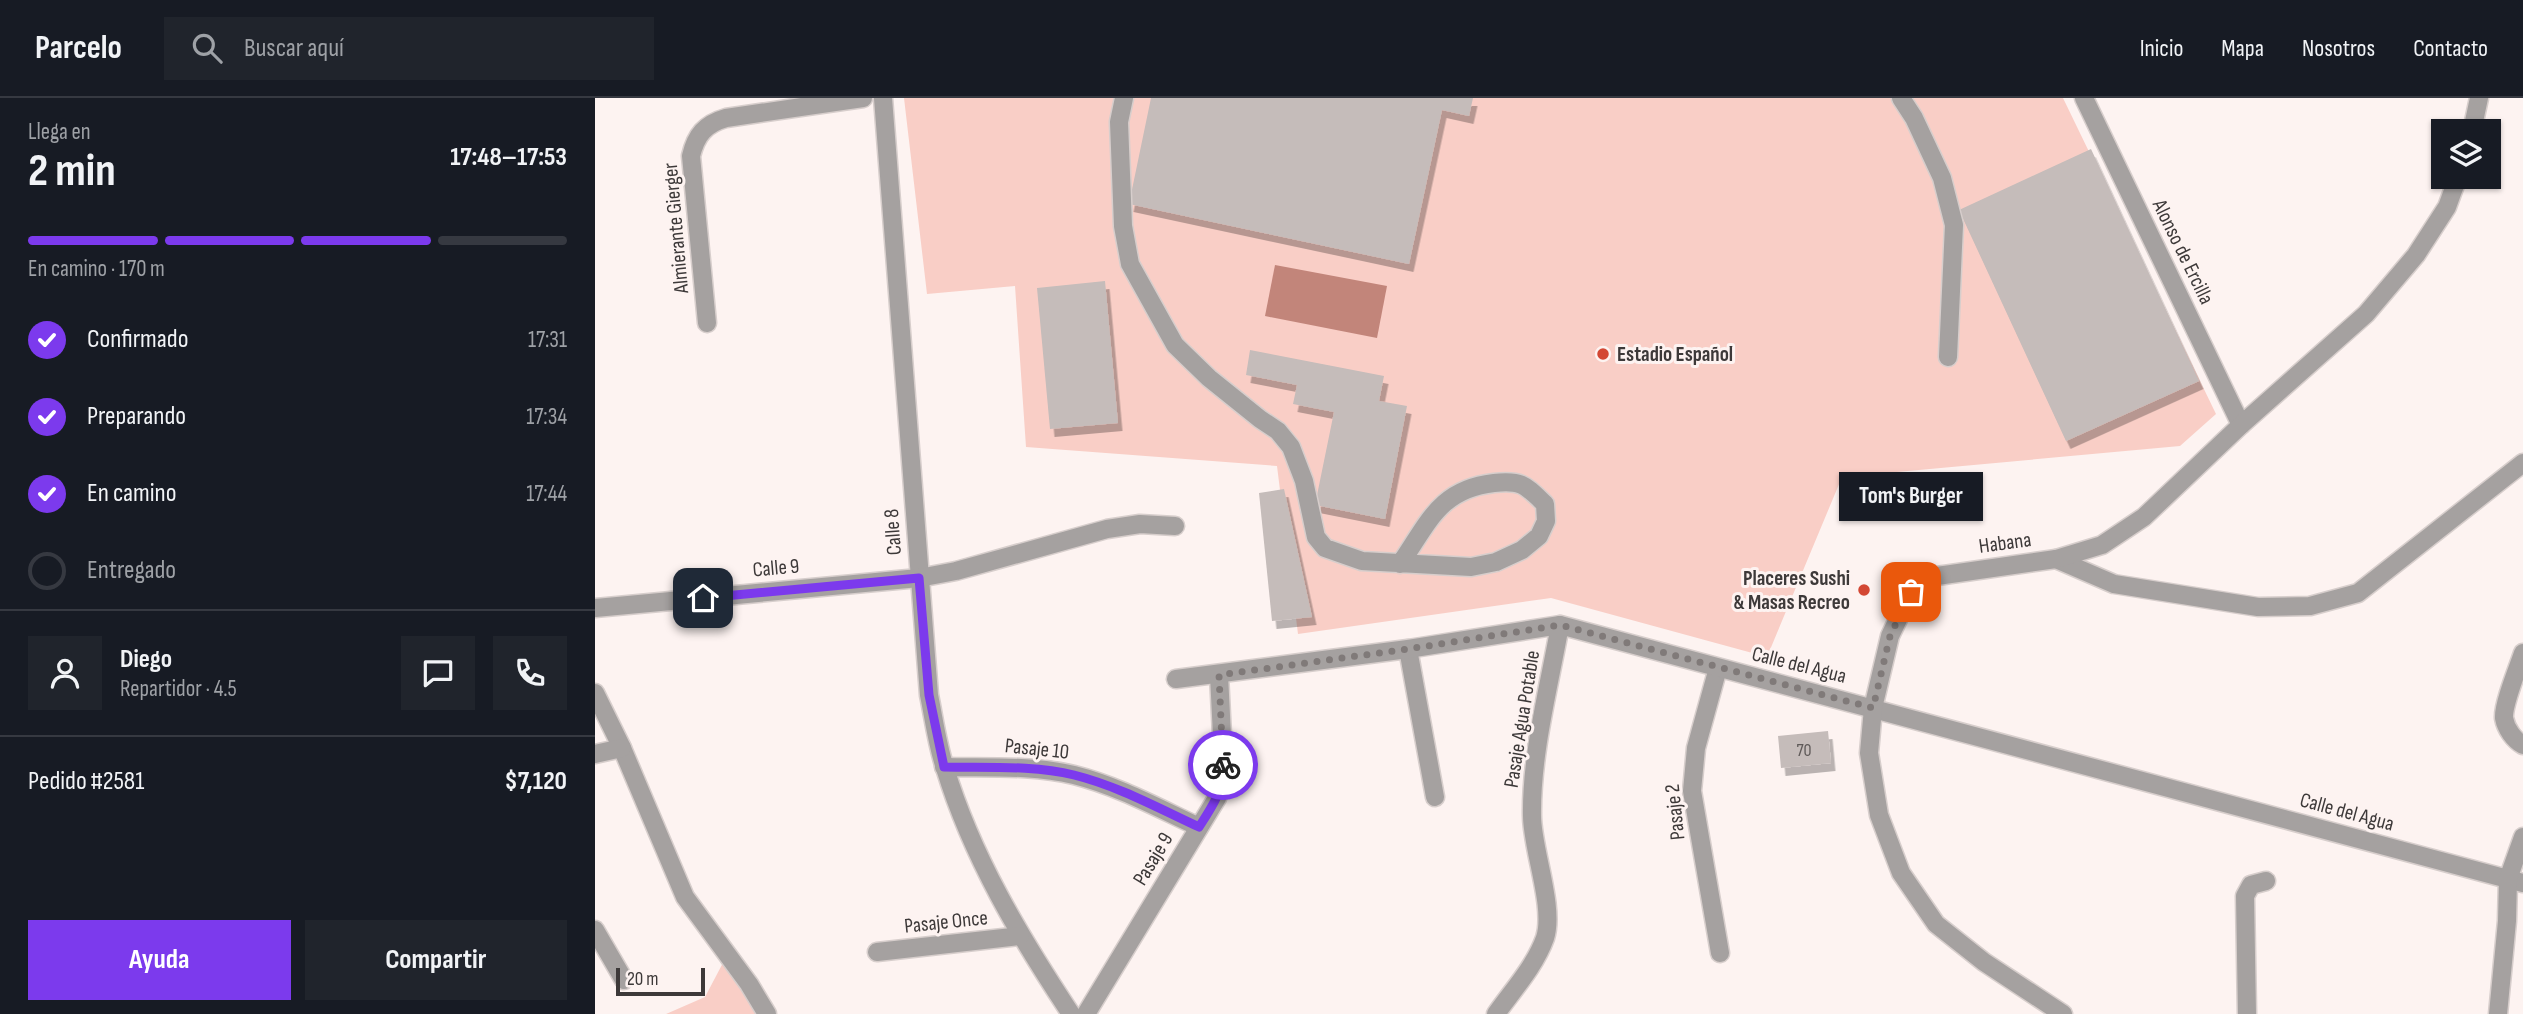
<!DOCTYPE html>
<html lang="es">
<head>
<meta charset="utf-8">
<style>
  body { margin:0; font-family:"Sofia Sans Condensed",sans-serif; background:#20242c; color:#f1f3f6; height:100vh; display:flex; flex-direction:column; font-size:26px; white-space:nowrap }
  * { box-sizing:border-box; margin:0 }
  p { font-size:23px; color:#9ea1a6 }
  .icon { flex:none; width:38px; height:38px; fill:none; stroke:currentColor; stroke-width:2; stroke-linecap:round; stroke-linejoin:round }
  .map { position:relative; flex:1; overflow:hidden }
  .drawer { display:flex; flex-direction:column; background:#171b24; width:595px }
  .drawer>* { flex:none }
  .buttons { position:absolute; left:1836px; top:21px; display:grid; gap:14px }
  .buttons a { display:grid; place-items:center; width:70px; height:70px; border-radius:0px; background:#171b24; box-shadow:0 2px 5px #0004; font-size:35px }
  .scale { position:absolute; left:21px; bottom:18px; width:89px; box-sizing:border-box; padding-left:7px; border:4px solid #3d3939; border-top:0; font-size:19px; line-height:24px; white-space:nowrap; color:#3d3939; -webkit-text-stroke:5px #fdf3f1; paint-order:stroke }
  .pin { position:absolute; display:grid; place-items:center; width:60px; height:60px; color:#fff; margin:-30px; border-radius:14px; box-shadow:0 4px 10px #0006 }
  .courier { position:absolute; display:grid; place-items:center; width:70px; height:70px; margin:-35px; border:5px solid #7c3aed; border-radius:50%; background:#fff; color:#222; box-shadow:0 2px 9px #0007 }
  .bubble { position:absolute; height:49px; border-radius:0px; background:#171b24; box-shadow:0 2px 5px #0004; font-size:23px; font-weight:700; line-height:49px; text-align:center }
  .head em { font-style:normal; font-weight:700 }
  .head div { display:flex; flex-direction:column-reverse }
  .head { display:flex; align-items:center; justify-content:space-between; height:119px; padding:0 28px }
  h1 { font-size:46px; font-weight:700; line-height:52px }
  .bar { display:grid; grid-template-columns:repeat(4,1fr); gap:10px 7px; align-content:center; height:84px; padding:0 28px }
  .bar i { height:9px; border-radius:5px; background:#363941 }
  .bar .current { background:#7c3aed }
  .bar p { grid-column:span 4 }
  .line { display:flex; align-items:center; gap:18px; padding:0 28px; border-top:2px solid #363941 }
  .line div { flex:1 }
  .round { display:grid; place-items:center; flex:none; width:74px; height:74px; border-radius:0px; background:#20242c }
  ol { padding:0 28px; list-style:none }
  li { display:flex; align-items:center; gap:21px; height:77px }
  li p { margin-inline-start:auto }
  li .icon { padding:7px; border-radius:50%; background:#7c3aed; color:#fff; stroke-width:4 }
  li:last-child { color:#9ea1a6 }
  li i { width:38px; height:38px; border:4px solid #363941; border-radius:50% }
  .primary-button { display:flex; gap:14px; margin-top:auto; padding:14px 28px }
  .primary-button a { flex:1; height:80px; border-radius:0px; background:#7c3aed; color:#fff; font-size:28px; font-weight:700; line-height:80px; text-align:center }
  .primary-button a+a { background:#20242c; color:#f1f3f6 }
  header { display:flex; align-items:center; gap:42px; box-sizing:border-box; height:98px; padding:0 35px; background:#171b24; border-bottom:2px solid #363941 }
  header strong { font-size:33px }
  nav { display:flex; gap:38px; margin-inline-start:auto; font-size:24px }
  .search { width:490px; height:63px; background:#20242c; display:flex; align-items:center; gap:18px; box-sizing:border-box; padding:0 24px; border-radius:0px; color:#9ea1a6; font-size:26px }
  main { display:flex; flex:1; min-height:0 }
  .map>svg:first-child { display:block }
  .green { fill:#f9cec6 }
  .water { fill:#c2857a }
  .building { fill:#c5bcba; filter:url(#shadow) }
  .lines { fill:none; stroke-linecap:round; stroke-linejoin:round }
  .minor-casing { stroke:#d7cecc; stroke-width:21 }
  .minor { stroke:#a5a1a0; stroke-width:18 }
  .done { stroke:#807a79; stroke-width:7; stroke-dasharray:0 12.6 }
  .route { stroke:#7c3aed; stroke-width:9 }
  .poi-dot { fill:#d34733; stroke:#fdf3f1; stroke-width:2.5 }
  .labels { text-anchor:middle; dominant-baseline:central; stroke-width:6; stroke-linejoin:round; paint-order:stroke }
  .number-label { font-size:18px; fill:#5f5a59 }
  .street-label { font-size:21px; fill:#3d3939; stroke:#fdf3f1 }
  .poi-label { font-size:21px; font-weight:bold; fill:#3d3939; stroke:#fdf3f1; text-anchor:start }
</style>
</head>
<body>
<header>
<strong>Parcelo</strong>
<div class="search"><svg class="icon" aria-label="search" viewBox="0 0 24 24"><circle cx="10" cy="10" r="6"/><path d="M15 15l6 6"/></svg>Buscar aquí</div>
<nav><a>Inicio</a><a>Mapa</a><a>Nosotros</a><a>Contacto</a></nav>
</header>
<main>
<section class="drawer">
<div class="head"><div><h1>2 min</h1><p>Llega en</p></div><em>17:48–17:53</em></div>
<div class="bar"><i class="current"></i><i class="current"></i><i class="current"></i><i></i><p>En camino · 170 m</p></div>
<ol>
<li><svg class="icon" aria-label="check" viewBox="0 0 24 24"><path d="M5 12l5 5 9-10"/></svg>Confirmado<p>17:31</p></li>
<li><svg class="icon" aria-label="check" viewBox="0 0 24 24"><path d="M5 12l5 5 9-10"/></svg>Preparando<p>17:34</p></li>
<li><svg class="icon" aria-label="check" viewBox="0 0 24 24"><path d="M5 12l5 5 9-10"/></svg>En camino<p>17:44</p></li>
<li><i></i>Entregado</li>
</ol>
<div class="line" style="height:126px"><a class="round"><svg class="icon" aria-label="person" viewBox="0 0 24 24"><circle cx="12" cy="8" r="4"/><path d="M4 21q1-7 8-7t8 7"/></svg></a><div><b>Diego</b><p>Repartidor · 4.5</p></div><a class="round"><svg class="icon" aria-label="chat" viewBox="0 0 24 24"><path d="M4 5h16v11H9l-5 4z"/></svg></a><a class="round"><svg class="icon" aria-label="phone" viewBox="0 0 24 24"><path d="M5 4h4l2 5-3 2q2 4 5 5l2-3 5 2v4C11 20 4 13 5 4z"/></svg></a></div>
<div class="line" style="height:91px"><div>Pedido #2581</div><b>$7,120</b></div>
<div class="primary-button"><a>Ayuda</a><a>Compartir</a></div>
</section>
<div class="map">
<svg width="1928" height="916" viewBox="0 0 1928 916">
  <defs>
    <filter id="shadow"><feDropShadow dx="4.5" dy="8" stdDeviation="0" flood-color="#0004"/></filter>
  </defs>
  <rect width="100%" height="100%" fill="#fdf3f1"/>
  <!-- green -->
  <g class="green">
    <polygon points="309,0 1468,0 1621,316 1585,348 1247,379 1172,559 956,500 703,536 682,368 431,349 420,188 332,196"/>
    <polygon points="130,861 161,916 71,916 110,899"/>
  </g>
  <!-- water -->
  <polygon class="water" points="680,167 792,188 782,240 670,218"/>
  <!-- building -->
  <g class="building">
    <polygon points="556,0 878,0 874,18 847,12 814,166 534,106"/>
    <polygon points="1496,51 1604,283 1471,343 1364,112"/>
    <polygon points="510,183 523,325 455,331 442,190"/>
    <polygon points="655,252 789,278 784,303 812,308 790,421 720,407 739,314 698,306 702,287 651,277"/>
    <polygon points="689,391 717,519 677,523 664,395"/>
    <polygon points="1233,633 1236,665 1186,670 1183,638"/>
  </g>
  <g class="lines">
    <!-- minor casing -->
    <g class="minor-casing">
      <g id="minor">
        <path d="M288 0 334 597C339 621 342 646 350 670 377 759 425 839 476 916"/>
        <path d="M529 0 524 24 528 128 535 166 580 247 614 280 665 321 683 333 696 349 709 383 721 439 730 450 767 463 876 469 901 464 927 452 944 438 951 423 950 406C930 387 927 382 899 385 844 391 833 426 805 466"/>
        <polyline points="1306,0 1319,20 1347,80 1359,127 1353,259"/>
        <polyline points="1489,0 1646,327"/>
        <polyline points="1877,33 1884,0"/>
        <path d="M112 225 96 58C101 37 110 26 131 20L268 0"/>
        <polyline points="1461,461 1519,486 1663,509 1715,508 1763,495 1928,365"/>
        <polyline points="0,510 324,480 361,473 512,431 545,426 580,428"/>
        <polyline points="813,551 840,699"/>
        <path d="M1928 555C1923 570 1908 606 1909 620 1911 631 1919 642 1928 647"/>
        <polyline points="1123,570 1101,650 1097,693 1125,855"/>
        <polyline points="581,581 813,551 965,527 1928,785"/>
        <polyline points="0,595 27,650 90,799 154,886 172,916"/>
        <polyline points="0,656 27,650"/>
        <path d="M349 669C392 670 438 667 479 677 523 688 563 710 604 729"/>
        <polyline points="0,832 29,882"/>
        <polyline points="282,854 425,838"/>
        <polyline points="491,916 622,700 629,678 624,577"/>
        <path d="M901 916C918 892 940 868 950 840 960 809 937 751 937 718 936 656 954 589 965 527"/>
        <polyline points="1468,916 1389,864 1341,826 1306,775 1284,717 1274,655 1278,610 1295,538 1316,494 1335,479 1461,461 1507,447 1549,419 1646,327 1771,216 1821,157 1852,109 1863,79"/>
        <polyline points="1652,916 1650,798 1656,787 1671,783"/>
        <polyline points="1903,916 1912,823 1913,781 1928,739"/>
      </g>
    </g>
    <!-- minor -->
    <use href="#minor" class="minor"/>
  </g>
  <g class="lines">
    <!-- done -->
    <polyline class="done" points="628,667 624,577 813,551 965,527 1278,610 1295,538 1316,494"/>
    <!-- route -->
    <path class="route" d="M108 500 324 480 334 597 349 669C392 670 438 667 479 677 523 688 563 710 604 729 617 709 629 692 628 667"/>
  </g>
  <!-- markers -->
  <g class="poi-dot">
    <circle cx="1008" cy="256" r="7"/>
    <circle cx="1269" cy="492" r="7"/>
  </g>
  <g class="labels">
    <!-- number labels -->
    <g class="number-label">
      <text x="1209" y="652">70</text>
    </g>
    <!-- street labels -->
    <g class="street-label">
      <text transform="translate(81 130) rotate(-95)">Almierante Gierger</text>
      <text transform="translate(1588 154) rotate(64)">Alonso de Ercilla</text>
      <text transform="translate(298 434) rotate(-94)">Calle 8</text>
      <text transform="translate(1410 445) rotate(-8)">Habana</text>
      <text transform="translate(181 470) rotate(-5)">Calle 9</text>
      <text transform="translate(1204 567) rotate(14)">Calle del Agua</text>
      <text transform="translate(927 621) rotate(-81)">Pasaje Agua Potable</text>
      <text transform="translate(442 651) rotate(6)">Pasaje 10</text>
      <text transform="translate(1080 714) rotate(-96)">Pasaje 2</text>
      <text transform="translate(1752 714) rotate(15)">Calle del Agua</text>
      <text transform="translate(558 761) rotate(-59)">Pasaje 9</text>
      <text transform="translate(351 824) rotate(-6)">Pasaje Once</text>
    </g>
    <!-- poi labels -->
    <g class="poi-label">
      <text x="1022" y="256">Estadio Español</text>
      <text x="1255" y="480" text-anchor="end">Placeres Sushi<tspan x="1255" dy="24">&amp; Masas Recreo</tspan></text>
    </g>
  </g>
</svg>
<div class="buttons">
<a><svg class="icon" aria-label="layers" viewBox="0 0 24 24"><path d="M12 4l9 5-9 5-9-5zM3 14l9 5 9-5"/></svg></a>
</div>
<div class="scale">20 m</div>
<div class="pin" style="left:1316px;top:494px;background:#ea580c"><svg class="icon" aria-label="bag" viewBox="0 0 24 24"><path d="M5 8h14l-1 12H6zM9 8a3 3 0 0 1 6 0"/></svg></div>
<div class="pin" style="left:108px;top:500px;background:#1f2937"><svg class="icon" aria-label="home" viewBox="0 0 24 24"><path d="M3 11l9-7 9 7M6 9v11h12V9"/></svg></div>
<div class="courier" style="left:628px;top:667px"><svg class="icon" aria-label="bike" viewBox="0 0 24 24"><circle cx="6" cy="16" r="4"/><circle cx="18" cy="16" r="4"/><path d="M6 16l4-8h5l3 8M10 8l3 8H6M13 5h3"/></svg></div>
<div class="bubble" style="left:1244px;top:374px;width:144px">Tom's Burger</div>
</div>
</main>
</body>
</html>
